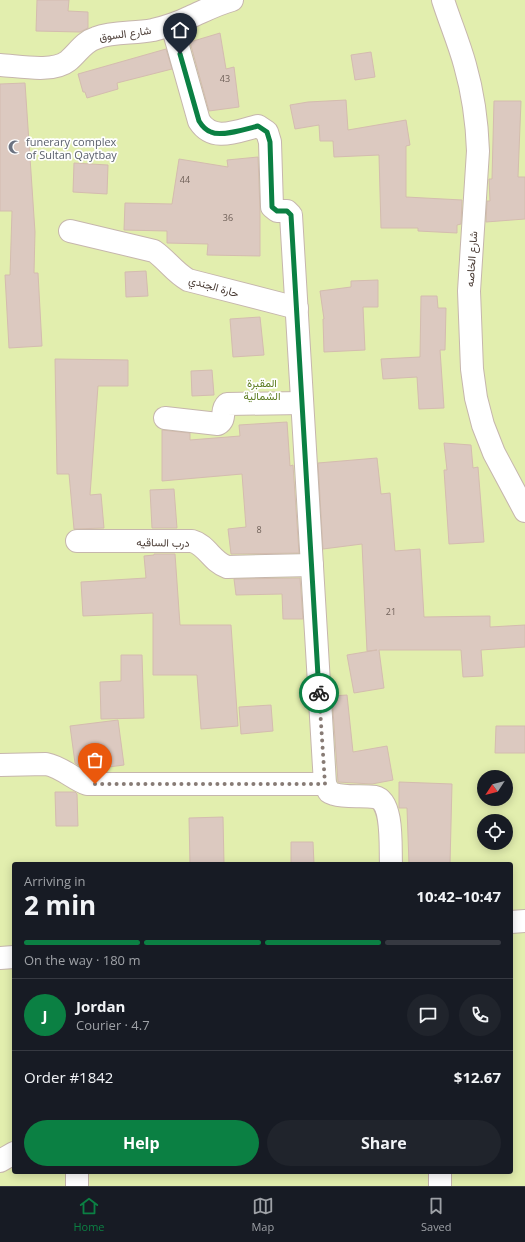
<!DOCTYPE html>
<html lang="en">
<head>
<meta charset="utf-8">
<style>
  body { margin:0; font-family:"Open Sans",Vazirmatn,sans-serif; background:#20242c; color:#f1f3f6; height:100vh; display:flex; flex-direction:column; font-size:15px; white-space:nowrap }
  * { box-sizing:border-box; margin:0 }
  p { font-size:13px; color:#9ea1a6 }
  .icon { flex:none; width:22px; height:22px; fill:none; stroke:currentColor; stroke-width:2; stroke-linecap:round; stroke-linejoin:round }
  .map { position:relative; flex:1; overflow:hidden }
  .panel { position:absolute; left:12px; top:862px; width:501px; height:312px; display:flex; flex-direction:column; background:#171b24; border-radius:4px; box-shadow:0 2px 10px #0003 }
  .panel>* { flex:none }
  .needle { width:26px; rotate:234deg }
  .controls { position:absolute; left:477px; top:770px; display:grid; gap:8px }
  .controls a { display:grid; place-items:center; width:36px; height:36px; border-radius:50%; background:#171b24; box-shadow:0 2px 10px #0003; font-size:20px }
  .pin { position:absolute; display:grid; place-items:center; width:34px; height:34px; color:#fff; margin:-41px -17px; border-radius:50% 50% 50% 0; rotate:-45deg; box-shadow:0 0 4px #0007 }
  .pin .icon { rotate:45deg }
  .courier { position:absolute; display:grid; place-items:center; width:40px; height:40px; margin:-20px; border:3px solid #0b8043; border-radius:50%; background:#fff; color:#222; box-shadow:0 1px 5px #0007 }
  .head em { font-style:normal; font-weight:700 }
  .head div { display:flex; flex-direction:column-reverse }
  .head { display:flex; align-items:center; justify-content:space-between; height:68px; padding:0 12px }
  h1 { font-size:26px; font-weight:700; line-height:30px }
  .bar { display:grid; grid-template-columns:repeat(4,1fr); gap:6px 4px; align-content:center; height:48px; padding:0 12px }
  .bar i { height:5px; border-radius:3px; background:#363941 }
  .bar .active { background:#0b8043 }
  .bar p { grid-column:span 4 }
  .line { display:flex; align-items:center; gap:10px; padding:0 12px; border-top:1px solid #363941 }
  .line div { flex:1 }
  .round { display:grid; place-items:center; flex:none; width:42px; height:42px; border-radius:21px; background:#20242c }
  .button { display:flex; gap:8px; margin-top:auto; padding:8px 12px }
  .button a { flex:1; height:46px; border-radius:24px; background:#0b8043; color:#fff; font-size:16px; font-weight:700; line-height:46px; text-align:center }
  .button a+a { background:#20242c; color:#f1f3f6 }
  .dock { display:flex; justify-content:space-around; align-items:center; height:56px; border-top:1px solid #363941; background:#171b24; font-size:11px; color:#9ea1a6 }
  .dock a { display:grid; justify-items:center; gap:2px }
  .dock .active { color:#0b8043 }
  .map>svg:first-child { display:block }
  .green { fill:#e2eeae; fill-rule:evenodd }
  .building { fill:#dcc9c0; stroke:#d4bcaf }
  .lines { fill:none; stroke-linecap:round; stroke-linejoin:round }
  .minor-casing { stroke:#c6b6ad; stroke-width:24 }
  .minor { stroke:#fff; stroke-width:22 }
  .done { stroke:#877b75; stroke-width:4; stroke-dasharray:0 7.2 }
  .route { stroke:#0b8043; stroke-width:5 }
  .labels { text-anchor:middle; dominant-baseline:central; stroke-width:3.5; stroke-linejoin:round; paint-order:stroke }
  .number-label { font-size:9px; fill:#6f6058 }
  .street-label { font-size:11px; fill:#4b3d36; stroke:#fff }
  .worship-label { font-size:11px; fill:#5b616d; stroke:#fff; text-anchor:start }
  .park-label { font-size:11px; fill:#5d7d22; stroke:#fff }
</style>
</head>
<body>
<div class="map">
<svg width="525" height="1186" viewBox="0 0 525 1186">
  <rect width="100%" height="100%" fill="#f6eee9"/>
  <!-- green -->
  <path class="green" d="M0 0H525V1186H0ZM484 777H506V799H484ZM484 821H506V843H484ZM14 864H511V1172H14Z"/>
  <!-- building -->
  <g class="building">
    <polygon points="37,0 69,0 68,11 88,12 88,28 80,32 36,31"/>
    <polygon points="220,33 226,69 234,67 239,107 209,111 190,42"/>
    <polygon points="166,49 172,69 117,83 118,89 87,98 85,92 83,92 78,74"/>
    <polygon points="371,52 375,77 355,80 351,55"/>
    <polygon points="25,83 35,232 34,273 38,273 42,346 9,348 5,275 10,275 12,211 0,211 0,84"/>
    <polygon points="346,100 348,130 406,120 410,145 406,146 406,197 462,200 461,224 457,225 457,233 418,231 418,228 381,228 379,155 334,157 333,141 320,141 319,125 295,129 290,105 308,102"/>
    <polygon points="494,101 521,101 518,177 525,177 525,219 486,222 487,201 490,201 489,179 492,179"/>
    <polygon points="258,157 260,210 260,256 207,255 208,244 167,243 167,231 124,230 125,203 172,204 179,159 228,167 227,160"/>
    <polygon points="74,163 108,165 107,194 73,192"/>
    <polygon points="146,271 148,296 126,297 125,272"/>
    <polygon points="378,280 378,307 363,307 365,350 324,352 323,319 324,319 320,291 351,287 351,281"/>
    <polygon points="421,296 437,296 438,308 446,308 445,350 440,350 444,408 419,409 417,377 383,379 381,359 420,357"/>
    <polygon points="260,317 264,355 233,357 230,319"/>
    <polygon points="55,359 128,360 128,386 98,386 90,495 101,494 104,528 74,529 69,474 57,474"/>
    <polygon points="212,370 214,395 192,396 191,371"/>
    <polygon points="287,422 290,466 293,465 299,553 231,554 228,529 246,527 242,474 162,481 162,430 190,433 190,440 240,436 239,425"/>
    <polygon points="444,443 471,445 473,468 478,467 484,542 449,544 444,470 447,470"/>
    <polygon points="377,458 381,494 390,493 395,551 420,549 424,617 490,616 490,627 525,625 525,647 481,650 483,676 463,677 461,650 379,650 384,688 354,693 347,655 377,650 367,651 362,544 323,549 318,463"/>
    <polygon points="174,489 177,528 152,528 150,490"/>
    <polygon points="154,554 175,554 180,625 231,625 238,726 201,729 197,675 153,675 153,613 83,616 81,582 146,578 144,556 154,555"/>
    <polygon points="300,578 303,619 283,619 282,594 236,595 234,579"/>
    <polygon points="121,655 142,655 144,718 101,719 100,682 121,681"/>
    <polygon points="347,695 353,752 387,746 393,780 372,784 338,782 332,696"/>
    <polygon points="271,705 273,731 241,734 239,707"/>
    <polygon points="118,720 124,765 86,770 75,763 70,726"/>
    <polygon points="496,726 525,726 525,753 495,753"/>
    <polygon points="399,782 452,784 450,864 409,864 407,808 399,808"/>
    <polygon points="55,792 75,792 77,794 78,826 56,826"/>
    <polygon points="223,817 224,864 190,864 189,818"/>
    <polygon points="291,842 313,842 314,864 291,864"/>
  </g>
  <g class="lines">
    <!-- minor casing -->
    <g class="minor-casing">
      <g id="minor">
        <path d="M443 0C450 22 459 43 465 65 473 93 477 121 478 151L469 291 472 369 476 398 483 425 494 453 525 511"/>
        <path d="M172 25 199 121C213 143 237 131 258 126L267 132 270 142 272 207 277 211H287L291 215 325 784 329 792 334 794C347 798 361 795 375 797 394 801 390 849 391 864"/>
        <path d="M0 65C19 66 53 73 68 61 78 53 83 42 96 38 114 31 134 34 153 30 165 27 178 23 190 17 204 11 217 4 232 0"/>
        <path d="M70 231 154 251C167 260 174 272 188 280L297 308"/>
        <path d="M165 418 218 424C227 419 220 410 227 404L302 403"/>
        <path d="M77 541H192C207 545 212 562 227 567L312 565"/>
        <path d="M0 765 46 764C62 767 73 779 87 784H325"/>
        <polyline points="511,922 525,921"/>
        <polyline points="0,958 14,957"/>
        <polyline points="0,1161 14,1153"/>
        <polyline points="77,1172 77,1186"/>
        <polyline points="440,1172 440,1186"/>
      </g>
    </g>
    <!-- minor -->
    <use href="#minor" class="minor"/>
  </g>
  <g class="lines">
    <!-- done -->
    <polyline class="done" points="95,784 325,784 319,693"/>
    <!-- route -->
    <path class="route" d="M180 54 199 121C202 126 205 130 211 132 221 137 246 129 258 126L267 132 270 142 272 207 277 211H287L291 215 319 693"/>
  </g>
  <!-- icons -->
  <defs>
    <g id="mosque-bare" transform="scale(1.08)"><path d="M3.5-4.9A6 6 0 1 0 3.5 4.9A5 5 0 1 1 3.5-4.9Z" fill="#6b7280" stroke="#fff" stroke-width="2.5" paint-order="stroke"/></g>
  </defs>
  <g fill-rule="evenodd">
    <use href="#mosque-bare" x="15" y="147"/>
  </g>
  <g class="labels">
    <!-- number labels -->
    <g class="number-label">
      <text x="225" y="78">43</text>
      <text x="185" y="179">44</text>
      <text x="228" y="217">36</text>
      <text x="259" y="529">8</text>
      <text x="391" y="611">21</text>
    </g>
    <!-- street labels -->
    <g class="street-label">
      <text transform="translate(125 33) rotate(-8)">شارع السوق</text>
      <text transform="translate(471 259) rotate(-86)">شارع الخاصه</text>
      <text transform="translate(214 286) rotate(16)">حارة الجندي</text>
      <text transform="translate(163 542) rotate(1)">درب الساقيه</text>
    </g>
    <!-- worship labels -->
    <g class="worship-label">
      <text x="26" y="141">funerary complex<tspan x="26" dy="13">of Sultan Qaytbay</tspan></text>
    </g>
    <!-- park labels -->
    <g class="park-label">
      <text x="262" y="382">المقبرة<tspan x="262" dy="13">الشمالية</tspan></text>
    </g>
  </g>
</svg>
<div class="controls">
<a><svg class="needle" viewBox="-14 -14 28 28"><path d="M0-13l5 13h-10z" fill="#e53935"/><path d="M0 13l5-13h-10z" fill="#9ea1a6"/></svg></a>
<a><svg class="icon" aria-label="locate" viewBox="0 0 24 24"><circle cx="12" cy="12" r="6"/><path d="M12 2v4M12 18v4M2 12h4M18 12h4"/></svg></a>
</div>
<div class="pin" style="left:95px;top:784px;background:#ea580c"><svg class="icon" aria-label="bag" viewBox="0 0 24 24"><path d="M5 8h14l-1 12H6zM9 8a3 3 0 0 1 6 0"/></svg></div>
<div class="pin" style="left:180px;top:54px;background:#1f2937"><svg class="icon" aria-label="home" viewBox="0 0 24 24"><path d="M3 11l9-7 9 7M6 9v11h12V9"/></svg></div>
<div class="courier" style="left:319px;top:693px"><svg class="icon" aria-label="bike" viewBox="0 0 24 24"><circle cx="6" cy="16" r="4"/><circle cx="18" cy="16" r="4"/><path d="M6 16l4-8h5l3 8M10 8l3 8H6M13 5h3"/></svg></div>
<section class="panel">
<div class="head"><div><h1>2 min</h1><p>Arriving in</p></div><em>10:42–10:47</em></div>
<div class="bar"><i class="active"></i><i class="active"></i><i class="active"></i><i></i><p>On the way · 180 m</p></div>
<div class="line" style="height:72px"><b class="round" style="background:#0b8043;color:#fff">J</b><div><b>Jordan</b><p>Courier · 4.7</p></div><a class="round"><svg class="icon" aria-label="chat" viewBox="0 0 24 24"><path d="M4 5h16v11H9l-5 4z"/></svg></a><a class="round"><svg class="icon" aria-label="phone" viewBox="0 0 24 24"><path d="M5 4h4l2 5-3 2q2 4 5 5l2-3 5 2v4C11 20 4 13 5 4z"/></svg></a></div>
<div class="line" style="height:52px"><div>Order #1842</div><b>$12.67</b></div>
<div class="button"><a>Help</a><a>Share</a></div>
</section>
</div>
<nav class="dock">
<a class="active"><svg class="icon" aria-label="home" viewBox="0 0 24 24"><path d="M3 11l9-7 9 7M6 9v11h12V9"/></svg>Home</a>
<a><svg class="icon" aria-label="map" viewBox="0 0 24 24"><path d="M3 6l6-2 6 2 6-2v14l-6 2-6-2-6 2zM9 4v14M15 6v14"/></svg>Map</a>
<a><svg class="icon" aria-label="saved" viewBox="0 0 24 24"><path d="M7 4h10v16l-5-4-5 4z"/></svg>Saved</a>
</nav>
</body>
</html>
